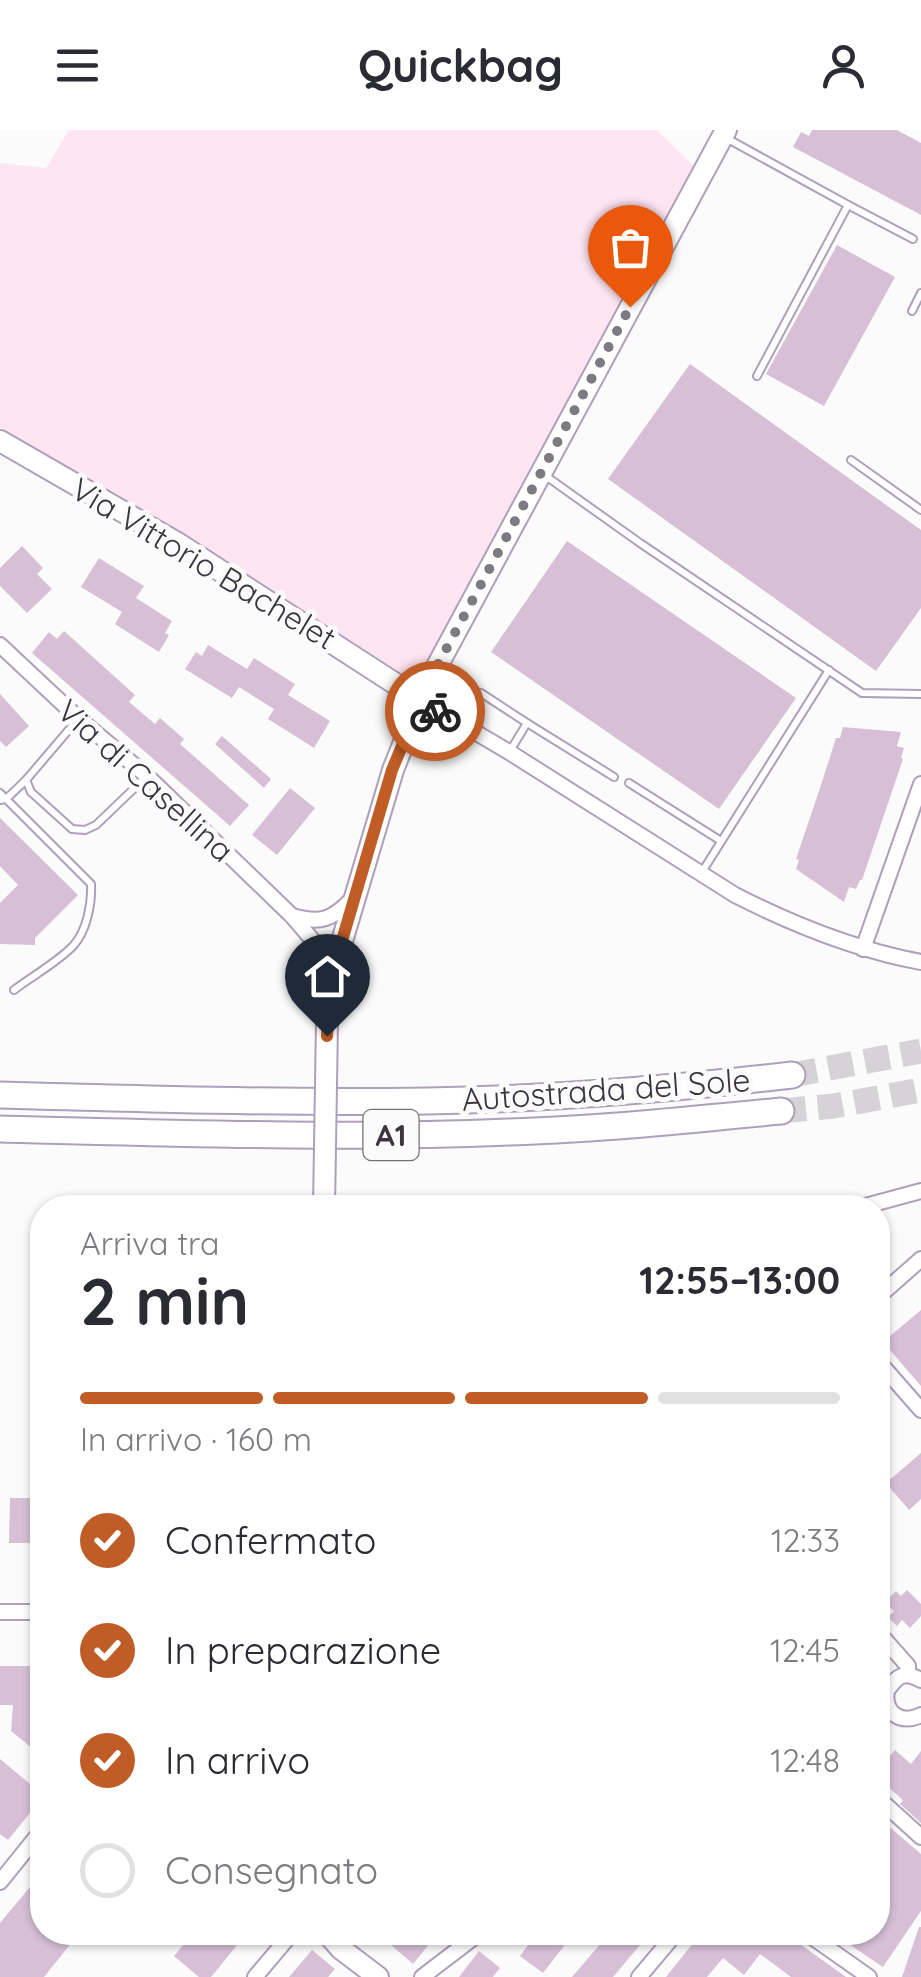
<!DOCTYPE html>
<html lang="it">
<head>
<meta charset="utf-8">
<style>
  body { margin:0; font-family:Quicksand,sans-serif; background:#f7f7f7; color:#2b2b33; height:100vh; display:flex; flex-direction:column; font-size:38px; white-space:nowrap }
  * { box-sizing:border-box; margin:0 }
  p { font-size:32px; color:#7c7c81 }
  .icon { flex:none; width:55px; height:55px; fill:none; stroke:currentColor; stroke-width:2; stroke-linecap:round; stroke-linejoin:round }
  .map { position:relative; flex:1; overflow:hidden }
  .sheet { position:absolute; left:30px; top:1065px; width:860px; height:750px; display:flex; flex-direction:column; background:#fff; border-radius:40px; box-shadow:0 2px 8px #0004 }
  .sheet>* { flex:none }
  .pin { position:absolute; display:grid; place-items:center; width:85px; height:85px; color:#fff; margin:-102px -42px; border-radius:50% 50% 50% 0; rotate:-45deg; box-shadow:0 0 10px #0007 }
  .pin .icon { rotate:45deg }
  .courier { position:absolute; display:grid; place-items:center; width:100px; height:100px; margin:-50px; border:8px solid #c05c25; border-radius:50%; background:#fff; color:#222; box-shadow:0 2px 12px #0007 }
  .summary em { font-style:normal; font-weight:800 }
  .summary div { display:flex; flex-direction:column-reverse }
  .summary { display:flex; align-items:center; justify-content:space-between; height:170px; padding:0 50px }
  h1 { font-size:65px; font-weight:800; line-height:75px }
  .bar { display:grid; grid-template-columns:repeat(4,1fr); gap:15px 10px; align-content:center; height:120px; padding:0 50px }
  .bar i { height:12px; border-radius:8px; background:#e1e1e2 }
  .bar .current { background:#c05c25 }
  .bar p { grid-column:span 4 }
  ol { padding:0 50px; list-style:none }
  li { display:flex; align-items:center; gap:30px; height:110px }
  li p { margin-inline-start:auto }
  li .icon { padding:10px; border-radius:50%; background:#c05c25; color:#fff; stroke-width:4 }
  li:last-child { color:#7c7c81 }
  li i { width:55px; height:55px; border:5px solid #e1e1e2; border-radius:50% }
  header { display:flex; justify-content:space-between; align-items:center; height:130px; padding:0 50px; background:#fff; font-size:45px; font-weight:800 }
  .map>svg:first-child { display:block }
  .green { fill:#ffe4f1 }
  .building { fill:#d7c0d6 }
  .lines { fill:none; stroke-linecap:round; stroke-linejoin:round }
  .highway-tunnel { stroke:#d5d3d6; stroke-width:25; stroke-dasharray:25 12; stroke-linecap:butt }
  .lane-casing { stroke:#ada0ba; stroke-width:10 }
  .street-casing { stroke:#ada0ba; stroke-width:18 }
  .secondary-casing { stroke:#ada0ba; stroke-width:24 }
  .highway-casing { stroke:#ada0ba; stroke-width:29 }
  .lane { stroke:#fff; stroke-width:6 }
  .street { stroke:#fff; stroke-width:14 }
  .secondary { stroke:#fff; stroke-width:20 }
  .highway { stroke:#fff; stroke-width:25 }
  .secondary-bridge-casing { stroke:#ada0ba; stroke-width:24; stroke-linecap:butt }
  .secondary-bridge { stroke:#fff; stroke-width:20 }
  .done { stroke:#7e7a81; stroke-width:10; stroke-dasharray:0 18 }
  .route { stroke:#c05c25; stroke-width:12 }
  .labels { text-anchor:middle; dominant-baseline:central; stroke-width:10; stroke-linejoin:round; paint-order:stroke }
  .shield { fill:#fbfbfb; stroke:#757078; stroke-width:2.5 }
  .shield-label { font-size:30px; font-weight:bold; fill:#3b3540 }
  .street-label { font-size:32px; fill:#3b3540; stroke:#fbfbfb }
</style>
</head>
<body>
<header><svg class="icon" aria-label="menu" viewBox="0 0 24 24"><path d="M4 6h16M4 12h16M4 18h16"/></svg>Quickbag<svg class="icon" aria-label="person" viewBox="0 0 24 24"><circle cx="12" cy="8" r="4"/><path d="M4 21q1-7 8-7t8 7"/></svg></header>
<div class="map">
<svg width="921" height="1847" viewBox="0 0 921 1847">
  <rect width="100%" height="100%" fill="#fbfbfb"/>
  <!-- green -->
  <polygon class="green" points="69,0 657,0 702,44 422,551 410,555 0,311 0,33 46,38"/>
  <!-- building -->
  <g class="building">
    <polygon points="812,0 897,0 921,13 921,85 793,17 801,2 809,6"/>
    <polygon points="837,115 895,147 824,276 766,244"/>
    <polygon points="690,234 921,400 921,478 876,541 608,349"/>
    <polygon points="567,411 796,568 719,679 491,522"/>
    <polygon points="22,416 43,438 37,444 52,459 27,483 0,456 0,438"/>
    <polygon points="99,428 144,456 136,468 172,491 165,503 169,505 159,522 115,494 122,482 81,457"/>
    <polygon points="64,501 135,565 129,572 155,594 160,588 184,609 180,614 249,675 230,696 32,523 49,502 57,509"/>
    <polygon points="208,515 247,539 254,528 295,554 288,565 330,591 314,618 268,589 274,579 239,557 232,568 185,539 196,522 202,526"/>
    <polygon points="0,564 29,596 6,617 0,611"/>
    <polygon points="843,597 901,602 897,616 904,618 901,628 903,629 862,750 860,750 856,759 849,757 844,772 796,739 799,730 796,729 819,661 836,608 840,608"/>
    <polygon points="222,606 271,649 264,658 215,614"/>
    <polygon points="290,658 315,678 277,725 252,705"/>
    <polygon points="0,688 78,765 35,808 35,815 0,814 0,773 18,755 0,736"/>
    <polygon points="921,1180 921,1256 883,1212"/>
    <polygon points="921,1323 921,1369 909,1380 886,1353"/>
    <polygon points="10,1368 37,1368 37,1372 42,1372 42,1410 38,1409 38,1413 9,1413"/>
    <polygon points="907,1460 921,1474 921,1486 910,1498 902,1490 897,1496 888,1487 894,1481 885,1472 896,1461 901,1466"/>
    <polygon points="0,1536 42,1536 42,1626 11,1601 13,1575 0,1575"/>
    <polygon points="884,1620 891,1625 895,1620 911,1634 921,1621 921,1693 900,1674 903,1670 878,1648 878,1627"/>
    <polygon points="0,1629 42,1664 42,1668 8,1710 0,1704"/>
    <polygon points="878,1687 921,1724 921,1781 883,1837 831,1802 878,1802"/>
    <polygon points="30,1757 42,1767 42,1802 80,1802 44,1847 0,1847 0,1793"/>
    <polygon points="919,1797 921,1797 921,1847 902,1847"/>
    <polygon points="194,1802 248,1802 211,1847 199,1847 174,1826"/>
    <polygon points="376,1802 439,1802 413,1834"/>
    <polygon points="538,1802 575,1802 543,1843 520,1826"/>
    <polygon points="590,1802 639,1802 646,1808 613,1847 572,1847 602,1812"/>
    <polygon points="702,1802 783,1802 846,1847 791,1847 760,1824 744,1845 723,1828 707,1847 666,1847"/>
    <polygon points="312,1820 335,1839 328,1847 289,1847"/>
    <polygon points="479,1821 500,1838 493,1847 459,1847"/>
  </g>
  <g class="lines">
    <!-- highway-tunnel -->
    <g class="highway-tunnel">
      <polyline points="792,945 921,921"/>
      <polyline points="781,981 834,976 921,960"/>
    </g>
    <!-- lane casing -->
    <g class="lane-casing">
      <g id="lane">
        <polyline points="728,9 848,75 757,246"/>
        <polyline points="848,75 913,109"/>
        <polyline points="912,181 921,163"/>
        <polyline points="851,330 921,380"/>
        <polyline points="543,344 640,413 862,563 921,564"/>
        <polyline points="481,563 527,593"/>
        <polyline points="78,589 26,650 31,662 72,699 85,700 96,695 146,647"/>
        <polyline points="510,621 527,593 614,647"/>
        <polyline points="629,653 721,711"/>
        <polyline points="0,663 6,669 26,650"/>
        <path d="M0 670 6 669 91 754C92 773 87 801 73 816 59 831 31 847 14 860"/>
        <polyline points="702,742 829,540"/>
      </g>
    </g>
    <!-- street casing -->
    <g class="street-casing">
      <g id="street">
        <polyline points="0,515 79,589 147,646 292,786 327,827 330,844"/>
        <path d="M436 579 509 622 735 765C794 795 856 820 921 832"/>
        <path d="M292 786C320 794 332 790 352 769"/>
        <polyline points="863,819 921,654"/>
        <polyline points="858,1078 921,1061"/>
        <polyline points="878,1167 921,1129"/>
        <polyline points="878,1231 921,1280"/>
        <polyline points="0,1482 42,1482"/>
        <polyline points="878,1502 908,1536 908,1545"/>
        <path d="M887 1560C883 1583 901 1595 921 1585"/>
        <path d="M882 1566C896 1551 898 1538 921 1550"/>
        <polyline points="878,1668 921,1707"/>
        <polyline points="0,1752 42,1700"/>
        <polyline points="805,1802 869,1847"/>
        <polyline points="255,1847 293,1802"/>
        <polyline points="422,1847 481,1802"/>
        <polyline points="639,1847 677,1802"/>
      </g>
    </g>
    <!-- secondary casing -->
    <g class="secondary-casing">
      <g id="secondary">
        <polyline points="0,311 179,414 405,560"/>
        <circle cx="421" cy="570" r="18"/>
        <polyline points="428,553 726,0"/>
        <polyline points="331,848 393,640 414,587"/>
        <polyline points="326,1802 341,1819 378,1847"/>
      </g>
    </g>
    <!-- highway casing -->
    <g class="highway-casing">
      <g id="highway">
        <path d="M0 965C142 969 285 973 427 971 549 969 671 959 792 945"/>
        <path d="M0 999C170 1003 339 1009 509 1002 600 999 690 990 781 981"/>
      </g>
    </g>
    <!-- lane -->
    <use href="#lane" class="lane"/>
    <!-- street -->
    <use href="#street" class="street"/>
    <!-- secondary -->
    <use href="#secondary" class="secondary"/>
    <!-- highway -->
    <use href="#highway" class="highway"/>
    <!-- secondary-bridge casing -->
    <g class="secondary-bridge-casing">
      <polyline id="secondary-bridge" points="324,1078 327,892 331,848"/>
    </g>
    <!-- secondary-bridge -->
    <use href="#secondary-bridge" class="secondary-bridge"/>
  </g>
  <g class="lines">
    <!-- done -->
    <polyline class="done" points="435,581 438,574 438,564 428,553 630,177"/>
    <!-- route -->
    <polyline class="route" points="327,906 331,848 392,640 414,587 426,587 435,581"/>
  </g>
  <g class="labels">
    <!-- shield labels -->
    <rect class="shield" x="363.5" y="980" width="55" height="50" rx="8"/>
    <g class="shield-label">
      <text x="391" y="1005">A1</text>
    </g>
    <!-- street labels -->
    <g class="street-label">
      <text transform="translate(204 433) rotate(31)">Via Vittorio Bachelet</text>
      <text transform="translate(146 650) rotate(42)">Via di Casellina</text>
      <text transform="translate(606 959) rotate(-4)">Autostrada del Sole</text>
    </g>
  </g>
</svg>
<div class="pin" style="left:630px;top:177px;background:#ea580c"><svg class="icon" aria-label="bag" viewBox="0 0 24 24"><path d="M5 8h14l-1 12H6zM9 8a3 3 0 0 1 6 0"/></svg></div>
<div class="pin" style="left:327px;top:906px;background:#1f2937"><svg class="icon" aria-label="home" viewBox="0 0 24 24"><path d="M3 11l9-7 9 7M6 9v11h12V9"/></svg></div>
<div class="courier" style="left:435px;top:581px"><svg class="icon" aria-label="bike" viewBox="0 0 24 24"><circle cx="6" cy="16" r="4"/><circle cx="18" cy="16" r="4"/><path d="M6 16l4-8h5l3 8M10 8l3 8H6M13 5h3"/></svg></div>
<section class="sheet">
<div class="summary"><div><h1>2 min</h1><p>Arriva tra</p></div><em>12:55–13:00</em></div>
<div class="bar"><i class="current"></i><i class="current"></i><i class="current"></i><i></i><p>In arrivo · 160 m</p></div>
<ol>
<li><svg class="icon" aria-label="check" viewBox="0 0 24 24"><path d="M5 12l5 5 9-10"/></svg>Confermato<p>12:33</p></li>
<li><svg class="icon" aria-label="check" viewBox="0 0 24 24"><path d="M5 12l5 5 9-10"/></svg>In preparazione<p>12:45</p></li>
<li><svg class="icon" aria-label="check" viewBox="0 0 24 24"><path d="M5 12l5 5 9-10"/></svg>In arrivo<p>12:48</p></li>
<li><i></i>Consegnato</li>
</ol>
</section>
</div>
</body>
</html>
